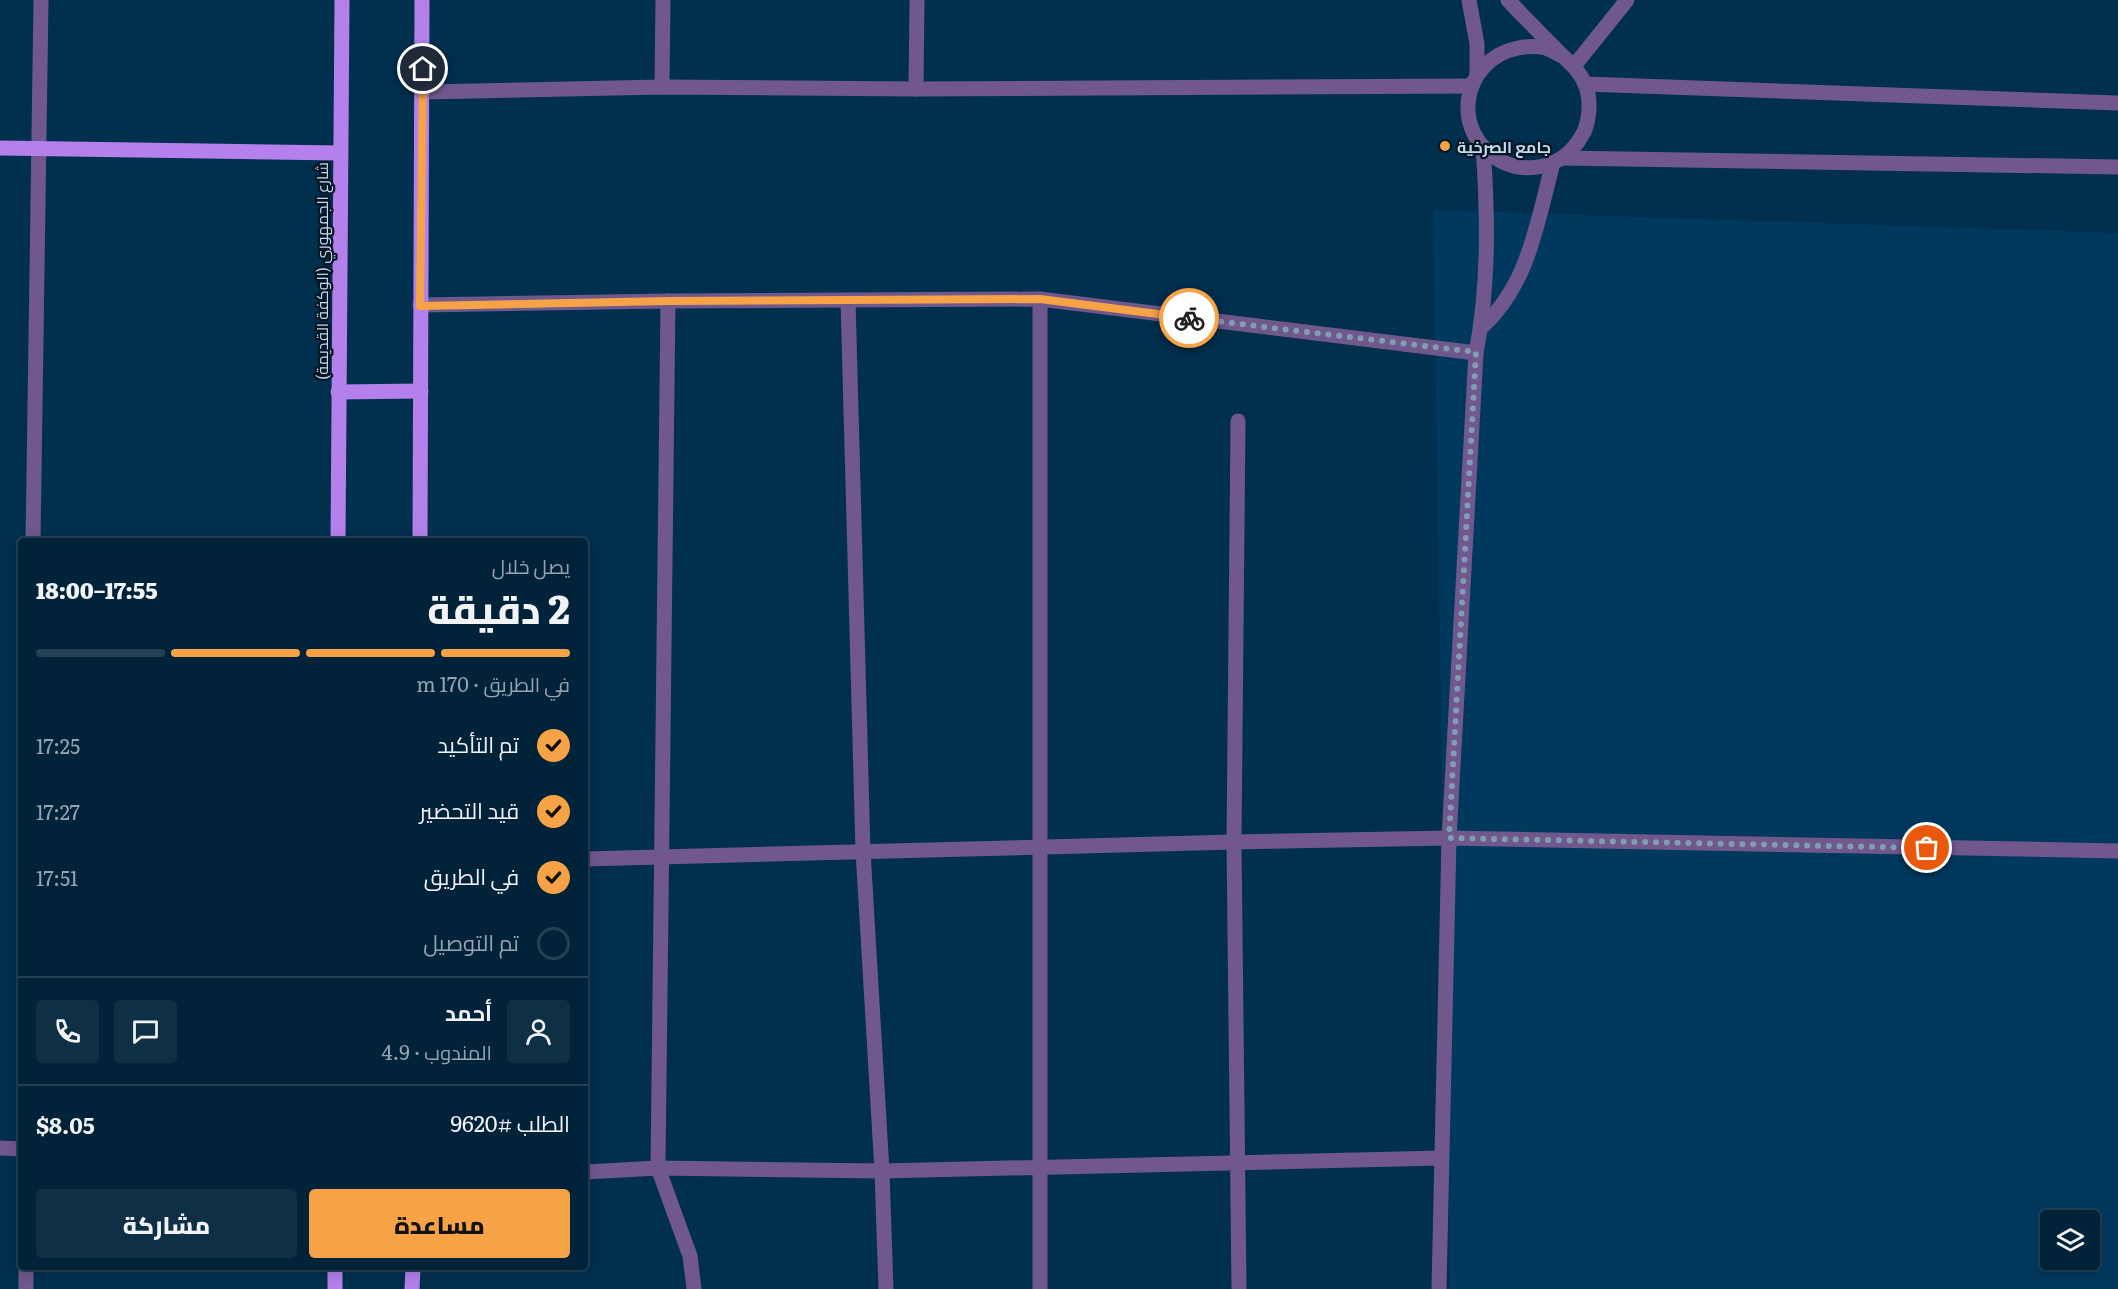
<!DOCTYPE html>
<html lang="ar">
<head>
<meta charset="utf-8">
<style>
  body { margin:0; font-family:Literata,Cairo,serif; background:#0f2f45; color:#f1f3f6; direction:rtl; height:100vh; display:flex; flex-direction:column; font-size:22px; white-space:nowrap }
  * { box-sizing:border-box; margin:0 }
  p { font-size:20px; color:#96a4af }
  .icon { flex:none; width:33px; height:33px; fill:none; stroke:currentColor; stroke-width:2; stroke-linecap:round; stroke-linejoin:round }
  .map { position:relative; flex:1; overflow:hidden; direction:ltr }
  .panel { position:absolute; left:18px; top:538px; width:570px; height:732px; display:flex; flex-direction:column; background:#01233a; border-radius:6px; box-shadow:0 3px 15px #0003,0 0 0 2px #234054; direction:rtl }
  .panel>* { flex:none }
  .controls { position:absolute; left:2040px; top:1210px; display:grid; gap:12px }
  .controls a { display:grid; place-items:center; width:60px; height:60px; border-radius:6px; background:#01233a; box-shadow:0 3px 15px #0003,0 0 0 2px #234054; font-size:30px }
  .pin { position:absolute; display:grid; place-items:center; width:51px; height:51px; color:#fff; margin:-26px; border:3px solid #fff; border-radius:50%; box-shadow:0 2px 6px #0007 }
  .courier { position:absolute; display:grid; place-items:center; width:60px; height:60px; margin:-30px; border:4px solid #f6a247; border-radius:50%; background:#fff; color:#222; box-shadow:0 2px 8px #0007 }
  .summary em { font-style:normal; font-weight:800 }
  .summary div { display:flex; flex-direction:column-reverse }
  .summary { display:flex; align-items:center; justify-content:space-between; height:102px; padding:0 18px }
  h1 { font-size:39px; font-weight:800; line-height:45px }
  .bar { display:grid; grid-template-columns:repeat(4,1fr); gap:9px 6px; align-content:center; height:72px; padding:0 18px }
  .bar i { height:8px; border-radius:4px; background:#234054 }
  .bar .active { background:#f6a247 }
  .bar p { grid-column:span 4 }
  .line { display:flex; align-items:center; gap:15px; padding:0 18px; border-top:2px solid #234054 }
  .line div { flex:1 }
  .round { display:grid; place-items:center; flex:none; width:63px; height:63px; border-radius:6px; background:#0f2f45 }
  ol { padding:0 18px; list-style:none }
  li { display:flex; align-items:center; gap:18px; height:66px }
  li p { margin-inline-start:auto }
  li .icon { padding:6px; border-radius:50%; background:#f6a247; color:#111; stroke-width:4 }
  li:last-child { color:#96a4af }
  li i { width:33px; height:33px; border:3px solid #234054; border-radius:50% }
  .button { display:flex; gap:12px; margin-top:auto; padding:12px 18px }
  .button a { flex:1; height:69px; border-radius:6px; background:#f6a247; color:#111; font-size:24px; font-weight:800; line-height:69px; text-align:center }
  .button a+a { background:#0f2f45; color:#f1f3f6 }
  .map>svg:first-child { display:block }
  .built { fill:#01395e; fill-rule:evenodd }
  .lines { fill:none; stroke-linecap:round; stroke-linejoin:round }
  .minor { stroke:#70588c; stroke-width:15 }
  .major { stroke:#b480eb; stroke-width:15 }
  .done { stroke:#7f9eb5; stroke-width:6; stroke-dasharray:0 10.8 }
  .route { stroke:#f6a247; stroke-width:8 }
  .poi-dot { fill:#f6a247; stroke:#061624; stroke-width:2 }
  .labels { text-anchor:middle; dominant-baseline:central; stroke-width:4.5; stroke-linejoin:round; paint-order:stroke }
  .poi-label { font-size:16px; font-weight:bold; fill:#c3d9ed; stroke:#061624; text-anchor:start }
  .street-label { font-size:16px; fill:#c3d9ed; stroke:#061624 }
</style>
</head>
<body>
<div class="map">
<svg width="2118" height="1289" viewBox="0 0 2118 1289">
  <rect width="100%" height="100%" fill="#012f4e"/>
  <!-- built -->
  <path class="built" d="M1433 210 2118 233V1289H1450ZM2050 1221H2090V1260H2050Z"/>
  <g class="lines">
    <!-- minor -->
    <g class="minor">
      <polyline points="1469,0 1477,44 1477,74"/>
      <path d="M1508 0C1524 17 1540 33 1556 49 1566 60 1579 69 1585 84 1591 98 1590 118 1584 132 1578 143 1571 153 1560 159 1544 169 1521 171 1503 162 1449 135 1460 60 1518 48 1527 46 1537 46 1546 48 1551 50 1557 53 1562 56"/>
      <polyline points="1574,66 1627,0"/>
      <polyline points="1585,84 2118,103"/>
      <polyline points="662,87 663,0"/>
      <polyline points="916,89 917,0"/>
      <polyline points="423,92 662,87 916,89 1472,86"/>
      <polyline points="1562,158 2118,167"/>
      <polyline points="1040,299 1040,1289"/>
      <polyline points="848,300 863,851 882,1171 886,1289"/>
      <polyline points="668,301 658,1168 690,1256 694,1289"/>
      <polyline points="420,305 668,301 1040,299 1476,353"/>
      <path d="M1481 328C1529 285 1537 222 1553 163"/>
      <polyline points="1238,421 1234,842 1239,1289"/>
      <polyline points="33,542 41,0"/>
      <polyline points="585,859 1234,842 1449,838 2118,851"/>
      <polyline points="0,1148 21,1149"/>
      <polyline points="585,1172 658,1168 882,1171 1441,1158"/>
      <polyline points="26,1268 26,1289"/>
      <path d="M1439 1289 1449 838 1476 353C1489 285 1488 216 1483 147"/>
    </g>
    <!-- major -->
    <g class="major">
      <polyline points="0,148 339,153"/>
      <polyline points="338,392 421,391"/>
      <polyline points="338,542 342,0"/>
      <polyline points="420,542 422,0"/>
      <polyline points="335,1289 335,1268"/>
      <polyline points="412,1289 413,1268"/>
    </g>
  </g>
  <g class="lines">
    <!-- done -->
    <polyline class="done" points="1189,318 1476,352 1449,838 1927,848"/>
    <!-- route -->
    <polyline class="route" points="423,69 420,306 668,301 1040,299 1189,318"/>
  </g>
  <!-- markers -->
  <circle class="poi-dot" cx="1445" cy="146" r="6"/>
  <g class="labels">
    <!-- poi labels -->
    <g class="poi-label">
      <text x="1457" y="146">جامع الصرخية</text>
    </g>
    <!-- street labels -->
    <g class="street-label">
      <text transform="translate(321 271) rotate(-90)">شارع الجمهوري (الوكفة القديمة)</text>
    </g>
  </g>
</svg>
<div class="controls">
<a><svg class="icon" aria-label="layers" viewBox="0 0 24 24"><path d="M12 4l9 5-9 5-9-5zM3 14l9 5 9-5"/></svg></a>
</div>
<div class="pin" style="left:1927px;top:848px;background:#ea580c"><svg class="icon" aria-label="bag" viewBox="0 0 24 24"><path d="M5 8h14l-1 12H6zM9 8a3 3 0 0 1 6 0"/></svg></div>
<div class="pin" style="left:423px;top:69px;background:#1f2937"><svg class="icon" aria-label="home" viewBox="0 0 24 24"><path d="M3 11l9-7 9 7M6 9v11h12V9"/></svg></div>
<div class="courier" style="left:1189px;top:318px"><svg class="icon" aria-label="bike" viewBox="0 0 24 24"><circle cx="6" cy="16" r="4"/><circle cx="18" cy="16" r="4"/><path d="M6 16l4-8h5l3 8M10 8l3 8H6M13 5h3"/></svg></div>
<section class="panel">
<div class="summary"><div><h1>2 دقيقة</h1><p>يصل خلال</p></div><em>17:55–18:00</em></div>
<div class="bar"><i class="active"></i><i class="active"></i><i class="active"></i><i></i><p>في الطريق · 170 m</p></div>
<ol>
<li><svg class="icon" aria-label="check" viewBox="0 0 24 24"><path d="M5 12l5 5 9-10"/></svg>تم التأكيد<p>17:25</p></li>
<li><svg class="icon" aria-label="check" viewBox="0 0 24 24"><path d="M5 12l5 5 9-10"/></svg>قيد التحضير<p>17:27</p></li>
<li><svg class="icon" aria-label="check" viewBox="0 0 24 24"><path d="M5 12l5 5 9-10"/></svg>في الطريق<p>17:51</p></li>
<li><i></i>تم التوصيل</li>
</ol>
<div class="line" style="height:108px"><a class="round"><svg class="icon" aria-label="person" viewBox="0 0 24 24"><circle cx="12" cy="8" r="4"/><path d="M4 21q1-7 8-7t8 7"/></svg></a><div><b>أحمد</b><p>المندوب · 4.9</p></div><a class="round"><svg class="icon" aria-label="chat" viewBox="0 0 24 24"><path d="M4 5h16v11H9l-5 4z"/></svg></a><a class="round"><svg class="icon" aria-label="phone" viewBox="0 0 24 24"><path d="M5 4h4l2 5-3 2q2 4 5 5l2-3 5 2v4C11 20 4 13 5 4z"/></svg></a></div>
<div class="line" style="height:78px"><div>الطلب #9620</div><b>$8.05</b></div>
<div class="button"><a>مساعدة</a><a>مشاركة</a></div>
</section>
</div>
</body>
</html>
